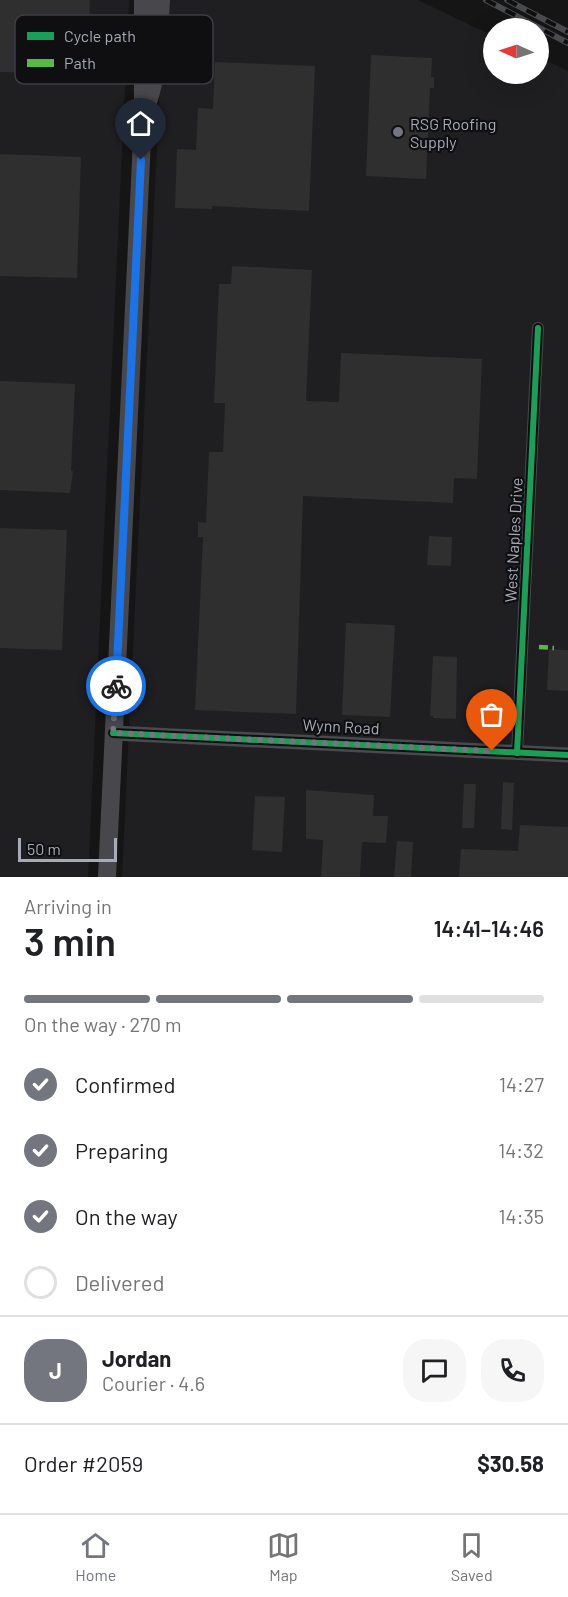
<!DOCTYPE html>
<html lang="en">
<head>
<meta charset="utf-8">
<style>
  body { margin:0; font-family:Barlow,sans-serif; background:#f6f6f6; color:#202124; height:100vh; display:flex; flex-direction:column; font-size:22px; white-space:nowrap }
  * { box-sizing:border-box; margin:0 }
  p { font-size:20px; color:#757577 }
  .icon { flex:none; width:33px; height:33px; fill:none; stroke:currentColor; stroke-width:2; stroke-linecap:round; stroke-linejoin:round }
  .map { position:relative; height:877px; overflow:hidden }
  .drawer { display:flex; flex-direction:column; background:#fff; flex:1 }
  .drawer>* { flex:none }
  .needle { width:39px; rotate:273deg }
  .fabs { position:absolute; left:483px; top:18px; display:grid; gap:12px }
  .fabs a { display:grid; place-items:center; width:66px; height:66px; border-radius:50%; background:#fff; box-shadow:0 6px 24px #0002; font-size:30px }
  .scale { position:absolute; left:18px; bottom:15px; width:99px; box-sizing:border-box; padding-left:6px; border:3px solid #a6abb6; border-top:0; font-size:16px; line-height:21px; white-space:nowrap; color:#a6abb6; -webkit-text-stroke:4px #0f0f11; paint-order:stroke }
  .pin { position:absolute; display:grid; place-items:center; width:51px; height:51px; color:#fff; margin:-62px -26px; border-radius:50% 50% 50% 0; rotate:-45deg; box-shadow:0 0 6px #0007 }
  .pin .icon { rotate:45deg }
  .courier { position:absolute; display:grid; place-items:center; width:60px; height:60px; margin:-30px; border:4px solid #1a73e8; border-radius:50%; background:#fff; color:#222; box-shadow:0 2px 8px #0007 }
  .headline em { font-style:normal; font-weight:600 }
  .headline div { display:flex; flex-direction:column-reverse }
  .headline { display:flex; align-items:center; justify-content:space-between; height:102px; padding:0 24px }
  h1 { font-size:39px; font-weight:600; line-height:45px }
  .bar { display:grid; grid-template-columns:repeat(4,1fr); gap:9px 6px; align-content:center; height:72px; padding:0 24px }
  .bar i { height:8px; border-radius:4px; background:#e0e0e0 }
  .bar .active { background:#73767e }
  .bar p { grid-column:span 4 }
  .line { display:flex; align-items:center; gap:15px; padding:0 24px; border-top:2px solid #e0e0e0 }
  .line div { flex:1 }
  .round { display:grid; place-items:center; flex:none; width:63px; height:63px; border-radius:24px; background:#f6f6f6 }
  ol { padding:0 24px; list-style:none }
  li { display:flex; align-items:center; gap:18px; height:66px }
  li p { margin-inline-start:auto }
  li .icon { padding:6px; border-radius:50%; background:#73767e; color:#fff; stroke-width:4 }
  li:last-child { color:#757577 }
  li i { width:33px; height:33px; border:3px solid #e0e0e0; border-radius:50% }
  .menu { display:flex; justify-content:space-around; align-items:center; height:84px; border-top:2px solid #e0e0e0; background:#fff; font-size:16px; color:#757577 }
  .menu a { display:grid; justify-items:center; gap:3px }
  .menu .active { color:#73767e }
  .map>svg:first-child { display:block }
  .built { fill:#1f1f21 }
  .building { fill:#2f2f30 }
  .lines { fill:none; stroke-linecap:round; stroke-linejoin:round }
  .minor { stroke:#494a4e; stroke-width:12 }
  .tertiary { stroke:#494a4e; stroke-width:15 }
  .secondary { stroke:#48484c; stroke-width:18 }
  .rail-casing { stroke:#4a4b4e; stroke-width:6 }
  .rail { stroke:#0f0f11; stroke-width:4; stroke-dasharray:11; stroke-linecap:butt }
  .quiet { stroke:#58b947; stroke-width:4.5; stroke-dasharray:9 4.5; stroke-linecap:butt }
  .cycleway-casing { stroke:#0f0f11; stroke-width:10 }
  .cycleway { stroke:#1a9f57; stroke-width:6 }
  .done { stroke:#73767e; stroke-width:6; stroke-dasharray:0 10.8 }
  .route { stroke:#1a73e8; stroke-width:8 }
  .poi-dot { fill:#73767e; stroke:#0f0f11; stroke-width:2 }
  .labels { text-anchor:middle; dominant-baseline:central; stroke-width:4.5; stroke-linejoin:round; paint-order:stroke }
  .poi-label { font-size:16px; fill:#a6abb6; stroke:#0f0f11; text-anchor:start }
  .street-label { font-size:16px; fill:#a6abb6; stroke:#0f0f11 }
  .key { fill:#0f0f11; stroke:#3c3e43; stroke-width:1.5 }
  .key-label { font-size:16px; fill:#a6abb6 }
</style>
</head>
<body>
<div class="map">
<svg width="568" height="877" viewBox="0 0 568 877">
  <rect width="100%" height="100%" fill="#151515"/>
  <!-- built -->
  <g class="built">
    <polygon points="0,0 129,0 88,877 0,877"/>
    <polygon points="164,0 418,0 493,36 494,74 538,74 539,57 568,71 568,877 122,877"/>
  </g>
  <!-- building -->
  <g class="building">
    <polygon points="0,0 90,0 87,74 0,72"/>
    <polygon points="371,55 432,58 431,77 434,77 434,88 430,88 426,179 366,176"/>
    <polygon points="215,62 315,66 309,211 212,206 212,209 175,208 177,149 196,150 198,108 213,109"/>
    <polygon points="0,154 81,157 77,278 0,276"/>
    <polygon points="232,266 312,270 306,401 339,402 341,353 482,359 477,479 454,478 453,503 303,496 296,714 195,710 203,537 198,537 198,522 206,523 209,452 223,452 225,403 214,403 219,284 231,284"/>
    <polygon points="0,381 75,384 71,471 73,471 70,493 0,490"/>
    <polygon points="0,528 67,530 62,650 0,648"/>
    <polygon points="429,536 452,537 451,566 427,565"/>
    <polygon points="346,623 395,625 390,717 342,715"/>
    <polygon points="549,649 568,650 568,691 547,690"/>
    <polygon points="433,656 457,657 456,719 433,718 433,716 430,716"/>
    <polygon points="503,782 514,783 512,830 501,829"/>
    <polygon points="464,784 476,784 474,828 462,828"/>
    <polygon points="306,790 374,795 373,816 388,816 386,843 362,842 360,877 321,877 323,840 306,839"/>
    <polygon points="255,796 285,797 282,852 252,850"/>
    <polygon points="520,825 568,827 568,877 459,877 461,849 518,851"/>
    <polygon points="397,841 413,842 411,877 394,877"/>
  </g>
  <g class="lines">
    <!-- minor -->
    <polyline class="minor" points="517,753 538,328"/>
    <!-- tertiary -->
    <polyline class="tertiary" points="113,733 568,755"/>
    <!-- secondary -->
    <g class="secondary">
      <path d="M148 102C159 69 159 35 161 0"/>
      <polyline points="107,877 143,118 143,0"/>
    </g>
    <!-- rail casing -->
    <g class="rail-casing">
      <g id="rail">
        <polyline points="486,0 568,43"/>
        <polyline points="507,0 568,32"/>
      </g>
    </g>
    <!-- rail -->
    <use href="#rail" class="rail"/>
    <!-- quiet -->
    <polyline class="quiet" points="539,647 554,648"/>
    <!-- cycleway casing -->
    <g class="cycleway-casing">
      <g id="cycleway">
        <polyline points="113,733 568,755"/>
        <polyline points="517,753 538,328"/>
      </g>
    </g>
    <!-- cycleway -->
    <use href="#cycleway" class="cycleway"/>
  </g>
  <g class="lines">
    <!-- done -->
    <polyline class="done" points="116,686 113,733 492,751"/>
    <!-- route -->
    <polyline class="route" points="116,686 141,160"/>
  </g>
  <!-- markers -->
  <circle class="poi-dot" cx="398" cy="132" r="6"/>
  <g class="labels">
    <!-- poi labels -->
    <g class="poi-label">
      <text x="410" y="123">RSG Roofing<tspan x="410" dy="18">Supply</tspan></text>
    </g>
    <!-- street labels -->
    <g class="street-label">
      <text transform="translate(513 540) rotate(-87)">West Naples Drive</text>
      <text transform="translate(341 726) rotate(3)">Wynn Road</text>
    </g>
  </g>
  <!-- legend -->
  <rect x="15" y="15" width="198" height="69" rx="9" class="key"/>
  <rect x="27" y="32" width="27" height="8" fill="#1a9f57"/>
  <rect x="27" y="59" width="27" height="8" fill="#58b947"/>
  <g class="key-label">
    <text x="64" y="42">Cycle path</text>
    <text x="64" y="69">Path</text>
  </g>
</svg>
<div class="fabs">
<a><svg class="needle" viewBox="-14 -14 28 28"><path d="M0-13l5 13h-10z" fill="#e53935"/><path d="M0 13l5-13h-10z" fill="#757577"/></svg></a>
</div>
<div class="scale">50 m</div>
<div class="pin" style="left:492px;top:751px;background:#ea580c"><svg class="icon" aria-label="bag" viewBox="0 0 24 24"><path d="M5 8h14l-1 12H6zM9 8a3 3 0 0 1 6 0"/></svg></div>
<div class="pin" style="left:141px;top:160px;background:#1f2937"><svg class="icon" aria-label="home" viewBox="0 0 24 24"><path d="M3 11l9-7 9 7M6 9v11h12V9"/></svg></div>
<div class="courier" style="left:116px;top:686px"><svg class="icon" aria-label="bike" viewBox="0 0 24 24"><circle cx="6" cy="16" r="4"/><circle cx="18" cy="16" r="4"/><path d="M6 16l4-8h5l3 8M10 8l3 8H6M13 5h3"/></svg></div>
</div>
<section class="drawer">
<div class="headline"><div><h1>3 min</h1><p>Arriving in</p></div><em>14:41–14:46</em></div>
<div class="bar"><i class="active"></i><i class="active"></i><i class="active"></i><i></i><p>On the way · 270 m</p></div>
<ol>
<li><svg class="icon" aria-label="check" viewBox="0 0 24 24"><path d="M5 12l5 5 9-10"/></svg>Confirmed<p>14:27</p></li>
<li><svg class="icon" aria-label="check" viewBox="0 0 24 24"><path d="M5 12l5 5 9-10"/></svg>Preparing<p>14:32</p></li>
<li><svg class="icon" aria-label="check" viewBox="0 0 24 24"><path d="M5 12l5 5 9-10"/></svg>On the way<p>14:35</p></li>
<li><i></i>Delivered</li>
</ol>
<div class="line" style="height:108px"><b class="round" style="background:#73767e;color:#fff">J</b><div><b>Jordan</b><p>Courier · 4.6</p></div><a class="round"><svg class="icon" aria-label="chat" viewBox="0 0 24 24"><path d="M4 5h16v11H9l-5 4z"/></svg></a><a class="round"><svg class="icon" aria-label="phone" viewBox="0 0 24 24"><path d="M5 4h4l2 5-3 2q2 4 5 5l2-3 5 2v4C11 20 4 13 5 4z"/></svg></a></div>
<div class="line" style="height:78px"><div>Order #2059</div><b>$30.58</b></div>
</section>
<nav class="menu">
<a class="active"><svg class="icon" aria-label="home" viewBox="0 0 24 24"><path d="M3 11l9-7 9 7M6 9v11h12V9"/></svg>Home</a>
<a><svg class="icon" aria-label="map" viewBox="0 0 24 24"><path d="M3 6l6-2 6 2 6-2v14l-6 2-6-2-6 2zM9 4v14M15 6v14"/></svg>Map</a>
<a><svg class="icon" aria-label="saved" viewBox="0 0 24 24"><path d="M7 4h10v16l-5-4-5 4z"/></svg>Saved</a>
</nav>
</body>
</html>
